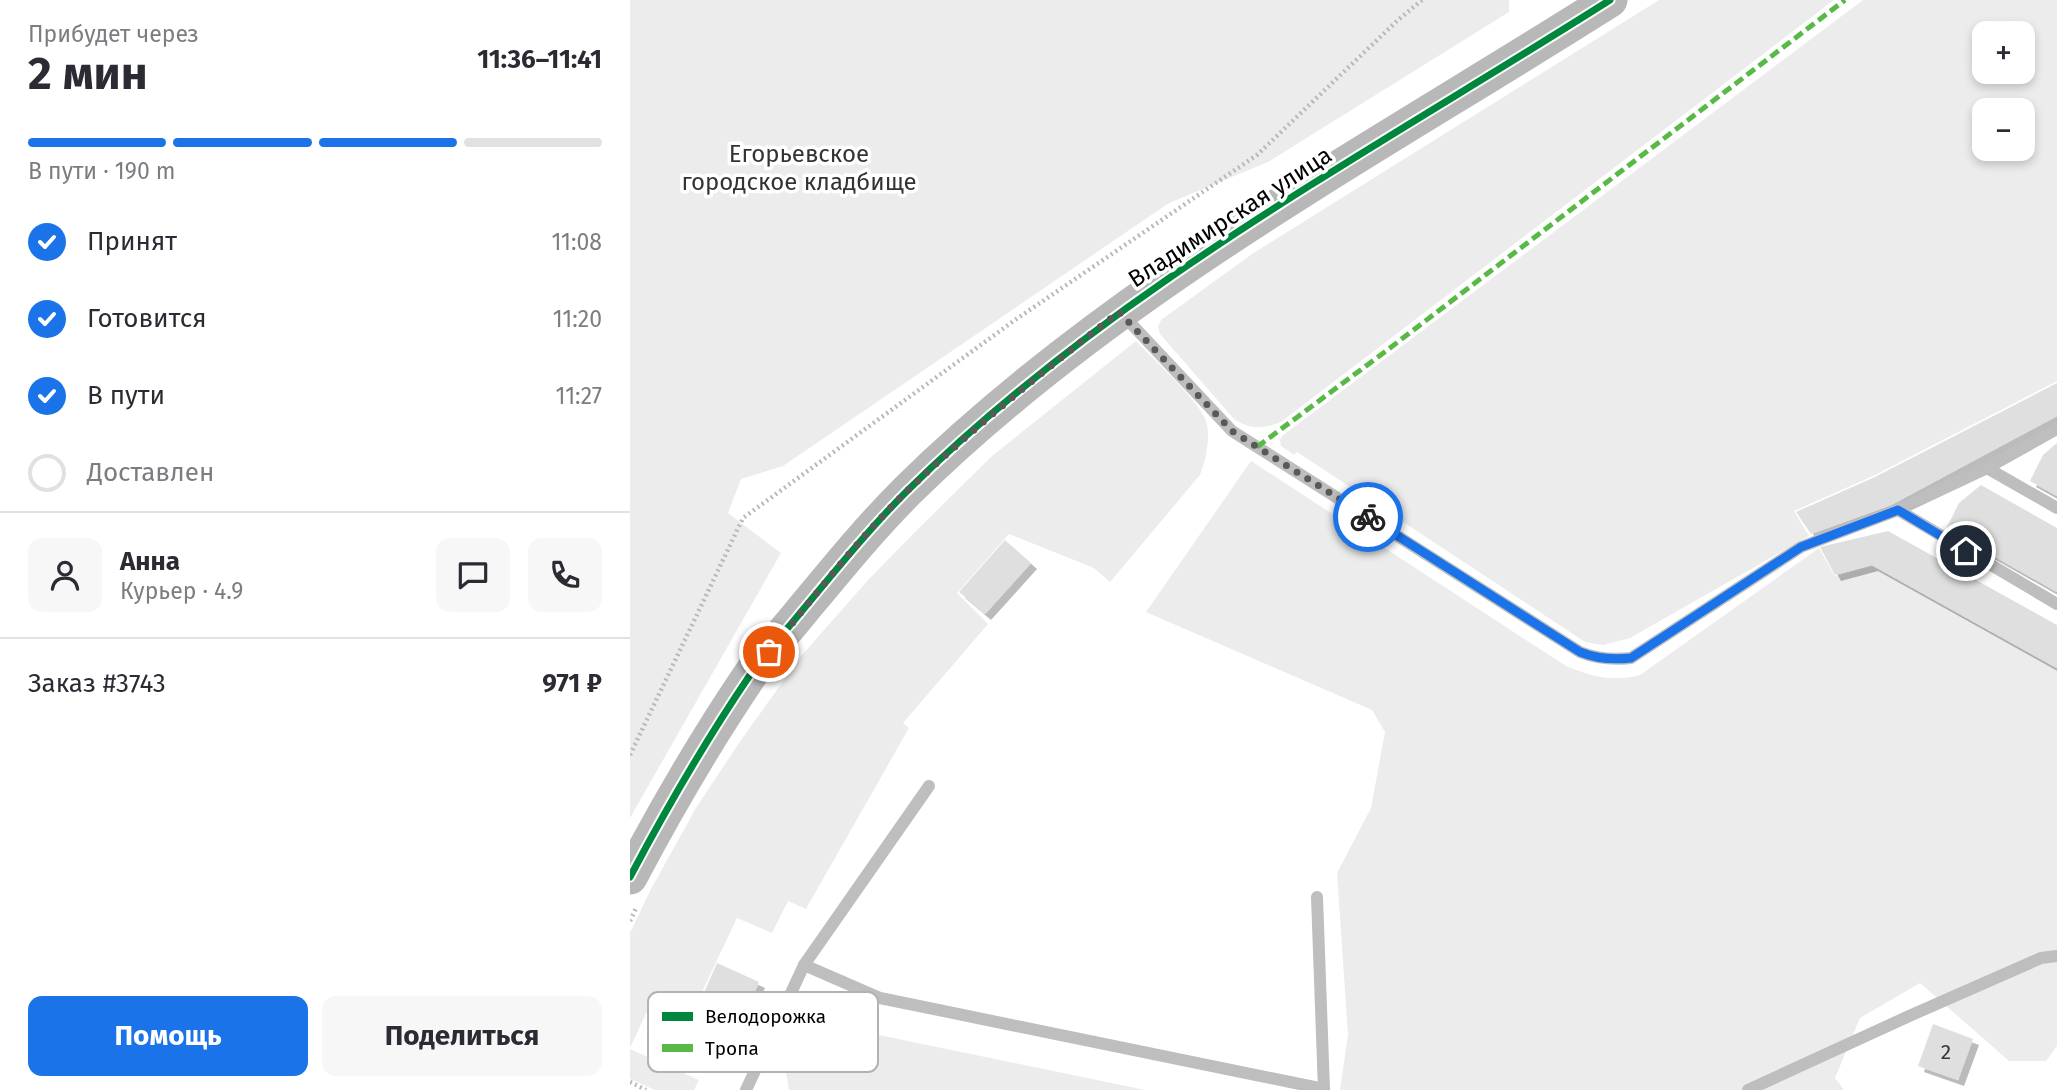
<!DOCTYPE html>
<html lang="ru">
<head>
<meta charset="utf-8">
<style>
  body { margin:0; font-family:"Fira Sans",sans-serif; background:#f7f7f7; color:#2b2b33; height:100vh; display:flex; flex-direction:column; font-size:26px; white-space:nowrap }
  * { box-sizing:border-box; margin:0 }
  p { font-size:23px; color:#7c7c81 }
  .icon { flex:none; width:38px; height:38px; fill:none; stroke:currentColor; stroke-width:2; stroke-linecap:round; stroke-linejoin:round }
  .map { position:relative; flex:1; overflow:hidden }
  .sheet { display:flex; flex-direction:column; background:#fff; width:630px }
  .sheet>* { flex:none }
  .buttons { position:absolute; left:1342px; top:21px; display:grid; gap:14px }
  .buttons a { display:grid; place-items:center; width:63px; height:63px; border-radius:14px; background:#fff; box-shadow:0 4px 10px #0003; font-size:35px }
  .pin { position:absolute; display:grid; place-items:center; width:60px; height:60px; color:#fff; margin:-30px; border:4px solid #fff; border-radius:50%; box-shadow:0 2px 7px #0007 }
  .courier { position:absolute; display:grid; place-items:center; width:70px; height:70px; margin:-35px; border:5px solid #1a73e8; border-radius:50%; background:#fff; color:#222; box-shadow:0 2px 9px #0007 }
  .headline em { font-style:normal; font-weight:700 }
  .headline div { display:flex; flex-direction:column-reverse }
  .headline { display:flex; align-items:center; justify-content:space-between; height:119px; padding:0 28px }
  h1 { font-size:46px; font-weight:700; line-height:52px }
  .bar { display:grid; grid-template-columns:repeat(4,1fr); gap:10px 7px; align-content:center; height:84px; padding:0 28px }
  .bar i { height:9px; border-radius:5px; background:#e1e1e2 }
  .bar .current { background:#1a73e8 }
  .bar p { grid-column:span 4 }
  .line { display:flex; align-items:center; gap:18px; padding:0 28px; border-top:2px solid #e1e1e2 }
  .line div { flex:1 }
  .round { display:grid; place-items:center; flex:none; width:74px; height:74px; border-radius:14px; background:#f7f7f7 }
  ol { padding:0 28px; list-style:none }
  li { display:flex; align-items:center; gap:21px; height:77px }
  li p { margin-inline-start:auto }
  li .icon { padding:7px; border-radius:50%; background:#1a73e8; color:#fff; stroke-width:4 }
  li:last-child { color:#7c7c81 }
  li i { width:38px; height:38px; border:4px solid #e1e1e2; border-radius:50% }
  .button { display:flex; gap:14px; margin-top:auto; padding:14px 28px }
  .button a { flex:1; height:80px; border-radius:14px; background:#1a73e8; color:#fff; font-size:28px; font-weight:700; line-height:80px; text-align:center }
  .button a+a { background:#f7f7f7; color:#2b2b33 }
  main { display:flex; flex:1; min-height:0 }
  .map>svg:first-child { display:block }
  .green { fill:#ececec; fill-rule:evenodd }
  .building { fill:#dfdfdf; filter:url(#shadow) }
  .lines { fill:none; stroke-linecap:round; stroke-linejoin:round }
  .path { stroke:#b9b9b9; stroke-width:4.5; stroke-dasharray:2 3.5; stroke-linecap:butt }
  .lane { stroke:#bebebe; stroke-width:12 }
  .secondary { stroke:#b8b8b8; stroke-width:35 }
  .quiet { stroke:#58b947; stroke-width:5; stroke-dasharray:10 5; stroke-linecap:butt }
  .cycleway-casing { stroke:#fff; stroke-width:11 }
  .cycleway { stroke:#00873e; stroke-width:7 }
  .done { stroke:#595959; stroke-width:7; stroke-dasharray:0 12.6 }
  .route { stroke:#1a73e8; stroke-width:9 }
  .labels { text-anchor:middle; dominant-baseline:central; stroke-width:7; stroke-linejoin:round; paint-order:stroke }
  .number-label { font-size:21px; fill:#383838 }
  .park-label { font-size:24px; fill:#333; stroke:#fff }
  .street-label { font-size:24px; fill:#000; stroke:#fff }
  .key { fill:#fff; stroke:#b2b2b2; stroke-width:2 }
  .key-label { font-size:19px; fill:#000 }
</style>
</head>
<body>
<main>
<section class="sheet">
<div class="headline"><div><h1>2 мин</h1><p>Прибудет через</p></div><em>11:36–11:41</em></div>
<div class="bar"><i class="current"></i><i class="current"></i><i class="current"></i><i></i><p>В пути · 190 m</p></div>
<ol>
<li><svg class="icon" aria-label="check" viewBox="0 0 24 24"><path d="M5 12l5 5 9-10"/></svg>Принят<p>11:08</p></li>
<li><svg class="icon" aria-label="check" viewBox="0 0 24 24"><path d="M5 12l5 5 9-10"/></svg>Готовится<p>11:20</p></li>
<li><svg class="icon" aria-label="check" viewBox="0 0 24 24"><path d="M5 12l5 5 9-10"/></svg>В пути<p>11:27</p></li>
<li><i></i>Доставлен</li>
</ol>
<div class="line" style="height:126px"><a class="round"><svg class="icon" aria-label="person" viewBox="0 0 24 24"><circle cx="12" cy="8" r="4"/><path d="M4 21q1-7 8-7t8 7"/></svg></a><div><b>Анна</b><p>Курьер · 4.9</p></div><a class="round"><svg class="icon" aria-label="chat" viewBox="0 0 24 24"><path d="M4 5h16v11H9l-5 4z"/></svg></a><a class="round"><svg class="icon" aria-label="phone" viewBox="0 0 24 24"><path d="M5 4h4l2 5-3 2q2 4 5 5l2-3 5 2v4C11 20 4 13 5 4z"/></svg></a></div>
<div class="line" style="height:91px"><div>Заказ #3743</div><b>971 ₽</b></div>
<div class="button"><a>Помощь</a><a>Поделиться</a></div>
</section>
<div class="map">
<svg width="1427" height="1090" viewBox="0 0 1427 1090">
  <defs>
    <filter id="shadow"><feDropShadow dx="6" dy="6" stdDeviation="0" flood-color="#0004"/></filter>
  </defs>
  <rect width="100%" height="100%" fill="#fff"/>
  <!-- green -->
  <g class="green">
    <polygon points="0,0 879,0 879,12 638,162 539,203 153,466 111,479 98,513 151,553 0,818"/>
    <path d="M1029 0H1204L651 422C633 429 621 430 604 419L530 334 528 327 531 320 622 254Z"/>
    <path d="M1233 0H1427V381L1243 476 1164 511 1179 536 1000 638 973 645 955 642 667 452 664 455 651 446 650 440 652 436ZM1354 33H1393V72H1354ZM1354 110H1393V149H1354Z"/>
    <path d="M506 341C523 359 569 400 576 421 581 437 576 459 570 475L480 582 464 568 379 534 327 593 358 624 273 723 279 728 176 909 158 901 142 933 107 918 69 998 124 1024 119 1034 26 992 0 1048V933L21 889 66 808 109 743 172 655 239 579 288 529 362 456Z"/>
    <path d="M621 461 936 666C964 677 981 682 1010 675L1189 548 1205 576 1242 566 1427 669V1046L1416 1061H1379L1290 983 1230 1018 1205 1078 1214 1090H710L718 1035 707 873 741 808 755 732 742 710 516 612Z"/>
    <polygon points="186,1022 515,1090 159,1090 150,1038 175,1050"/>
    <polygon points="0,1049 69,1080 64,1090 25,1090 0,1079"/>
  </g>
  <!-- building -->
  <g class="building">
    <polygon points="1427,383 1427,416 1261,505 1181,534 1166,512 1245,477"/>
    <polygon points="1427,443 1427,496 1400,481 1413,455"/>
    <polygon points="1351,485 1427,528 1427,592 1316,529 1329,503"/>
    <polygon points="1258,531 1427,625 1427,668 1242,565 1205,575 1190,547"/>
    <polygon points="375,540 401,563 355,614 329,592"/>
    <polygon points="87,963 129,982 113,1019 71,999"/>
    <polygon points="1303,1024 1343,1039 1328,1080 1288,1066"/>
  </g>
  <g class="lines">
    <!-- path -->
    <g class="path">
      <polyline points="0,755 113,518 385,320 627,155 768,20 792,0"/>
      <polyline points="0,921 7,906"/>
      <polyline points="0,1082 16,1090"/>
    </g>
    <!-- lane -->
    <g class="lane">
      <path d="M492 314 602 431 950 652C967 659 983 660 1001 658L1171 547 1268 510 1357 468 1427 508"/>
      <polyline points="1357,468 1427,429"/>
      <polyline points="1268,510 1427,604"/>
      <polyline points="687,897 694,1090"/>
      <polyline points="174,965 250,998 694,1089"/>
      <polyline points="116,1090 174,965 299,786"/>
      <polyline points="1118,1090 1277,1017 1411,958 1427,956"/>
    </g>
    <!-- secondary -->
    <path class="secondary" d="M0 877C37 807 76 740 120 675 135 653 154 633 171 612 205 571 239 529 277 491 482 289 739 153 980 0"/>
    <!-- quiet -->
    <polyline class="quiet" points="627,447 756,351 1215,0"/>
    <!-- cycleway casing -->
    <g class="cycleway-casing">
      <path id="cycleway" d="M0 877C37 807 76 740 120 675 135 653 154 633 171 612 205 571 239 529 277 491 482 289 739 153 980 0"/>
    </g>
    <!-- cycleway -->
    <use href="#cycleway" class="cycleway"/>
  </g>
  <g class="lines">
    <!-- done -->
    <path class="done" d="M139 652C184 597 227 540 278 490 345 426 417 368 489 312L602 431 738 517"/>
    <!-- route -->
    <path class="route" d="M738 517 950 652C967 659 983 660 1001 658L1171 547 1268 510 1336 551"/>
  </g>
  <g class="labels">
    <!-- number labels -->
    <g class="number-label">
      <text x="1316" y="1052">2</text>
    </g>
    <!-- park labels -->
    <g class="park-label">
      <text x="169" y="154">Егорьевское<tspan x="169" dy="28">городское кладбище</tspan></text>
    </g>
    <!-- street labels -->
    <g class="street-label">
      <text transform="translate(600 217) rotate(-33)">Владимирская улица</text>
    </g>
  </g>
  <!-- legend -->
  <rect x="18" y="992" width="230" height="80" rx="10" class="key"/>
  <rect x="32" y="1012" width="31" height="9" fill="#00873e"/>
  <rect x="32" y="1044" width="31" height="8" fill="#58b947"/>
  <g class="key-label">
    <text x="75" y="1023">Велодорожка</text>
    <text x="75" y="1055">Тропа</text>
  </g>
</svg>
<div class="buttons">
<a>+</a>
<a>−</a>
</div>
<div class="pin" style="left:139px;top:652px;background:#ea580c"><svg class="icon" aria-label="bag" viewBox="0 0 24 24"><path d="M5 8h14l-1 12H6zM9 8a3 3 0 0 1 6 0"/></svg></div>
<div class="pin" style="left:1336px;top:551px;background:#1f2937"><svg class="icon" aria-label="home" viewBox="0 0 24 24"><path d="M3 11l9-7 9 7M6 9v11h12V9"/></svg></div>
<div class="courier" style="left:738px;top:517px"><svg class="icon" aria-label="bike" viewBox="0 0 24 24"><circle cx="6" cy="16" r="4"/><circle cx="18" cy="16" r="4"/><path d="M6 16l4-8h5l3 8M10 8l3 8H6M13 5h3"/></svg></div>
</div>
</main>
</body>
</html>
